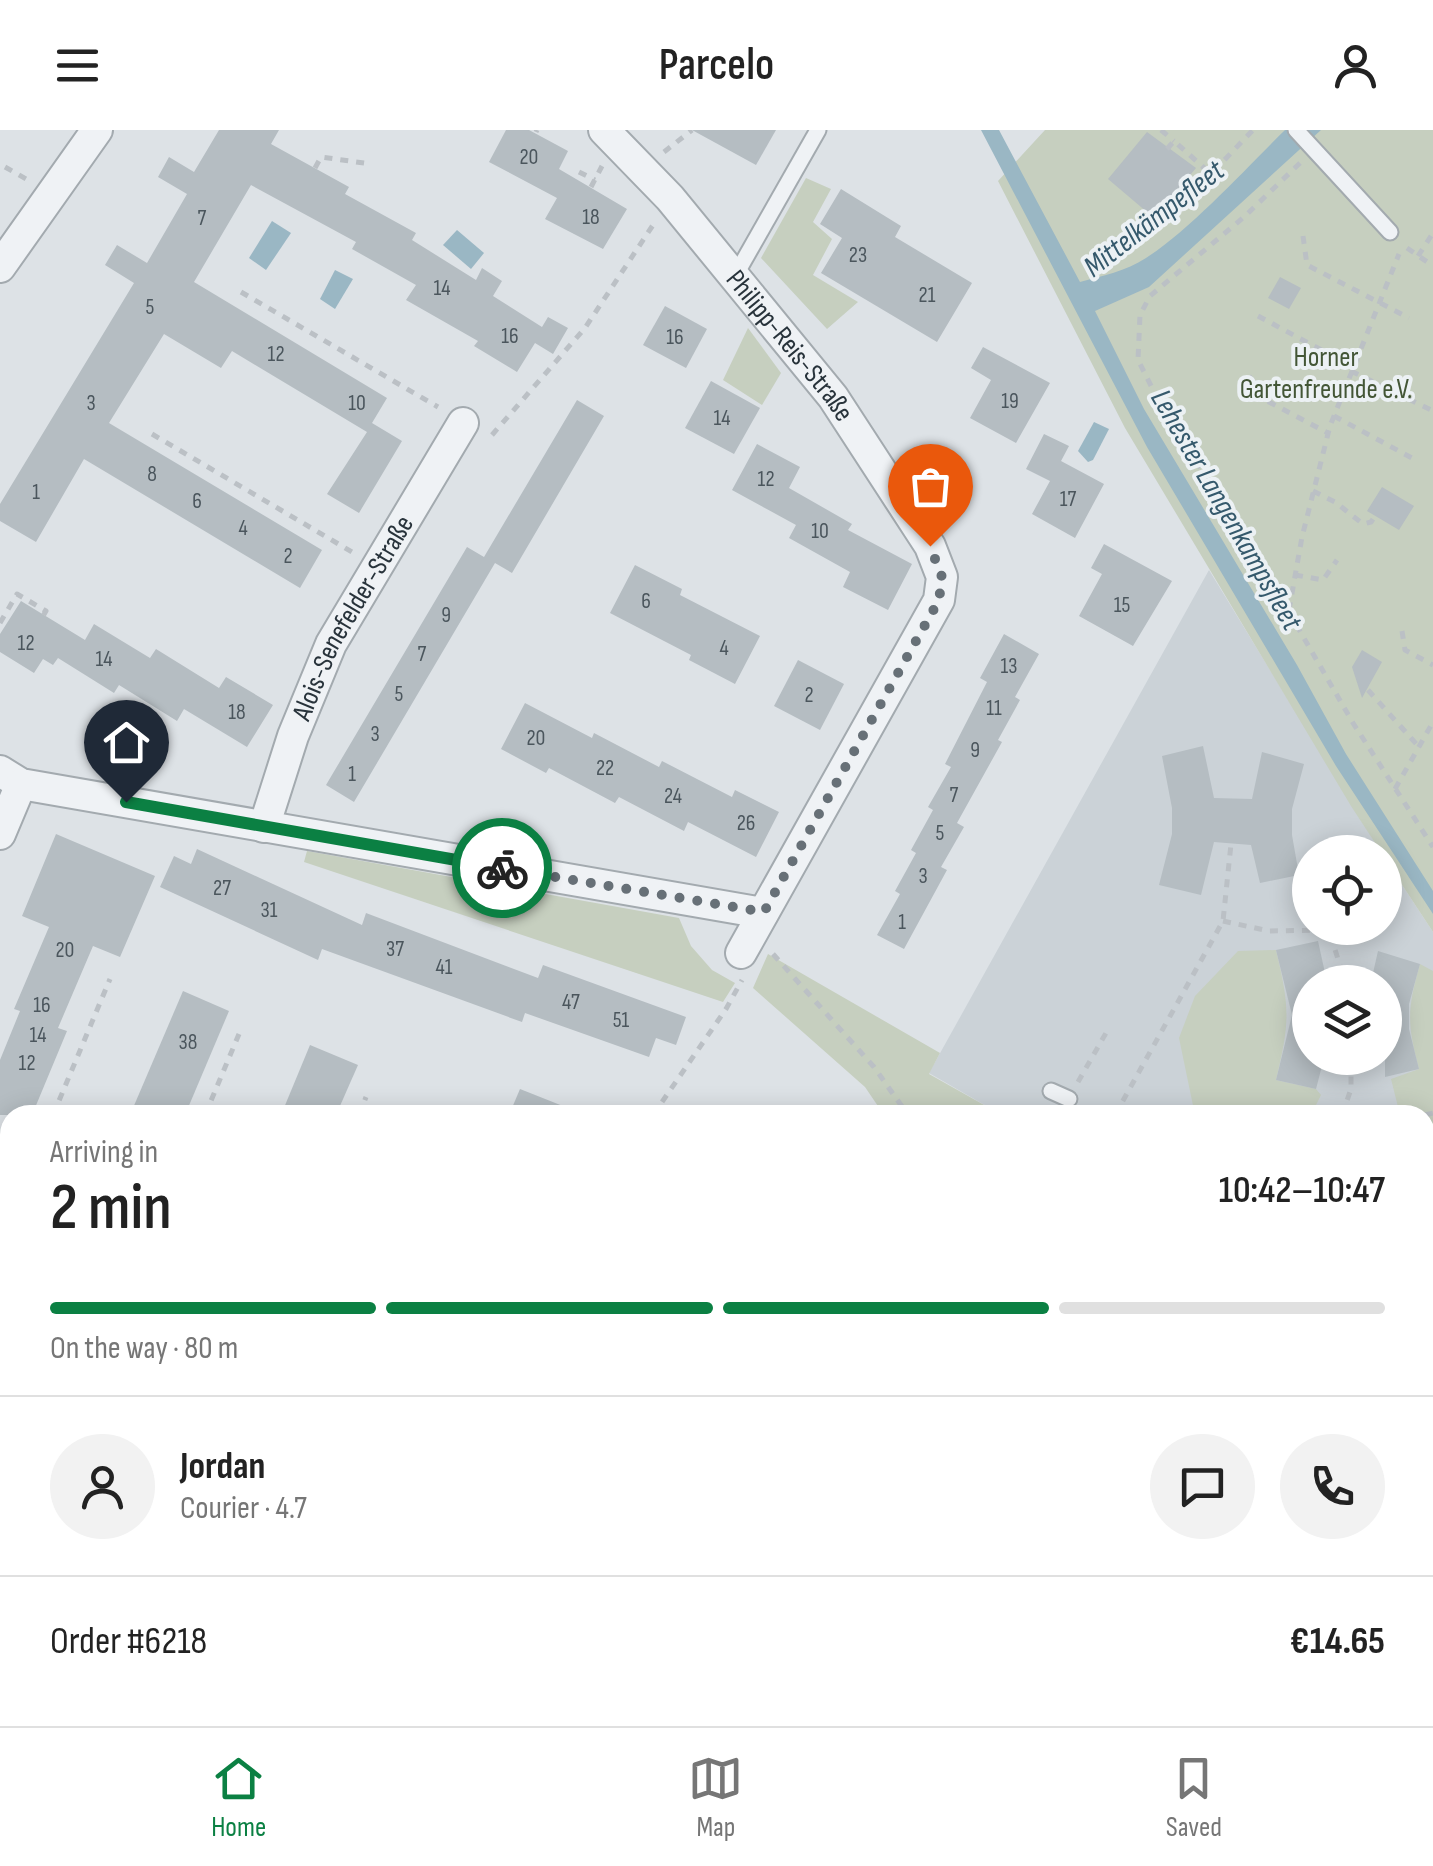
<!DOCTYPE html>
<html lang="en">
<head>
<meta charset="utf-8">
<style>
  body { margin:0; font-family:"Sofia Sans Condensed",sans-serif; background:#f2f2f2; color:#222; height:100vh; display:flex; flex-direction:column; font-size:38px; white-space:nowrap }
  * { box-sizing:border-box; margin:0 }
  p { font-size:32px; color:#767676 }
  .icon { flex:none; width:55px; height:55px; fill:none; stroke:currentColor; stroke-width:2; stroke-linecap:round; stroke-linejoin:round }
  .map { position:relative; flex:1; overflow:hidden }
  .panel { position:absolute; left:0px; top:975px; width:1435px; height:622px; display:flex; flex-direction:column; background:#fff; border-radius:30px 30px 0 0; box-shadow:0 5px 25px #0003 }
  .panel>* { flex:none }
  .fabs { position:absolute; left:1292px; top:705px; display:grid; gap:20px }
  .fabs a { display:grid; place-items:center; width:110px; height:110px; border-radius:50%; background:#fff; box-shadow:0 5px 25px #0003; font-size:50px }
  .pin { position:absolute; display:grid; place-items:center; width:85px; height:85px; color:#fff; margin:-102px -42px; border-radius:50% 50% 50% 0; rotate:-45deg; box-shadow:0 0 10px #0007 }
  .pin .icon { rotate:45deg }
  .courier { position:absolute; display:grid; place-items:center; width:100px; height:100px; margin:-50px; border:8px solid #0b8043; border-radius:50%; background:#fff; color:#222; box-shadow:0 2px 12px #0007 }
  .overview em { font-style:normal; font-weight:600 }
  .overview div { display:flex; flex-direction:column-reverse }
  .overview { display:flex; align-items:center; justify-content:space-between; height:170px; padding:0 50px }
  h1 { font-size:65px; font-weight:600; line-height:75px }
  .bar { display:grid; grid-template-columns:repeat(4,1fr); gap:15px 10px; align-content:center; height:120px; padding:0 50px }
  .bar i { height:12px; border-radius:8px; background:#e0e0e0 }
  .bar .active { background:#0b8043 }
  .bar p { grid-column:span 4 }
  .line { display:flex; align-items:center; gap:25px; padding:0 50px; border-top:2px solid #e0e0e0 }
  .line div { flex:1 }
  .round { display:grid; place-items:center; flex:none; width:105px; height:105px; border-radius:52px; background:#f2f2f2 }
  header { display:flex; justify-content:space-between; align-items:center; height:130px; padding:0 50px; background:#fff; font-size:45px; font-weight:600 }
  .tabs { display:flex; justify-content:space-around; align-items:center; height:140px; border-top:2px solid #e0e0e0; background:#fff; font-size:28px; color:#767676 }
  .tabs a { display:grid; justify-items:center; gap:5px }
  .tabs .active { color:#0b8043 }
  .map>svg:first-child { display:block }
  .built { fill:#cbd2d7; fill-rule:evenodd }
  .green { fill:#c6cfbf }
  .water { fill:#9ab7c4 }
  .building { fill:#b5bdc2 }
  .lines { fill:none; stroke-linecap:round; stroke-linejoin:round }
  .lane-casing { stroke:#a3aaaf; stroke-width:19 }
  .street-casing { stroke:#a3aaaf; stroke-width:34 }
  .path { stroke:#bbc0c5; stroke-width:5; stroke-dasharray:8 8; stroke-linecap:butt }
  .lane { stroke:#eff2f5; stroke-width:15 }
  .street { stroke:#eff2f5; stroke-width:30 }
  .done { stroke:#677077; stroke-width:10; stroke-dasharray:0 18 }
  .route { stroke:#0b8043; stroke-width:12 }
  .labels { text-anchor:middle; dominant-baseline:central; stroke-width:8; stroke-linejoin:round; paint-order:stroke }
  .number-label { font-size:22px; fill:#4b565d }
  .street-label { font-size:28px; fill:#28333b; stroke:#ecf1f4 }
  .park-label { font-size:28px; fill:#435636; stroke:#ecf1f4 }
  .water-label { font-size:30px; font-style:italic; fill:#35596c; stroke:#ecf1f4 }
</style>
</head>
<body>
<header><svg class="icon" aria-label="menu" viewBox="0 0 24 24"><path d="M4 6h16M4 12h16M4 18h16"/></svg>Parcelo<svg class="icon" aria-label="person" viewBox="0 0 24 24"><circle cx="12" cy="8" r="4"/><path d="M4 21q1-7 8-7t8 7"/></svg></header>
<div class="map">
<svg width="1433" height="1596" viewBox="0 0 1433 1596">
  <rect width="100%" height="100%" fill="#dde2e6"/>
  <!-- built -->
  <g class="built">
    <path d="M1209 440 1381 722H1310V798H1385V729L1433 802V1275L1425 1271V985H1058L1049 980 1002 985 929 943ZM1310 852H1385V928H1310Z"/>
    <polygon points="1425,1584 1433,1586 1433,1596 1167,1596 1172,1588 1425,1588"/>
  </g>
  <!-- green -->
  <g class="green">
    <polygon points="1045,0 1433,0 1433,802 1385,729 1385,722 1381,722 1351,676 1125,298 998,51"/>
    <polygon points="806,48 831,59 813,92 832,109 813,145 858,172 827,199 761,128"/>
    <polygon points="748,198 781,243 762,275 723,250"/>
    <polygon points="307,721 679,788 691,816 712,840 735,853 723,872 304,732"/>
    <path d="M1276 820C1290 879 1290 891 1276 950L1316 959 1321 965 1311 985H1195L1179 908 1195 866 1238 821Z"/>
    <polygon points="768,824 940,923 929,944 1002,985 884,985 865,957 753,858"/>
    <path d="M1420 834 1433 841V996L1425 997V985H1400L1391 949 1419 939C1407 893 1407 880 1420 834Z"/>
    <polygon points="1425,1203 1433,1208 1433,1586 1425,1584"/>
    <polygon points="740,1588 856,1588 862,1596 735,1596"/>
    <polygon points="960,1588 1172,1588 1167,1596 966,1596"/>
  </g>
  <!-- water -->
  <g class="water">
    <path d="M981 0H999L1080 152C1102 146 1126 141 1146 128 1193 97 1244 40 1285 0H1321L1149 157 1095 181 1144 279 1297 535 1346 624 1433 761V784L1336 636 1147 317Z"/>
    <polygon points="272,91 291,103 266,140 249,128"/>
    <polygon points="457,100 484,123 471,139 443,115"/>
    <polygon points="335,140 353,149 335,179 320,169"/>
    <polygon points="1094,292 1109,299 1093,330 1088,332 1078,321"/>
  </g>
  <!-- building -->
  <g class="building">
    <polygon points="219,0 279,0 271,14 349,57 345,64 416,103 412,110 476,150 482,138 502,151 493,166 542,197 548,187 568,198 553,224 535,213 517,242 474,216 478,211 406,170 416,155 352,119 356,112 251,55 194,152 387,268 372,293 402,311 359,383 327,364 367,302 232,221 221,238 164,204 109,293 322,420 300,458 84,329 36,412 0,391 0,374 134,153 105,135 117,115 147,133 187,64 158,47 169,27 194,42"/>
    <polygon points="506,0 529,0 568,21 559,39 627,79 603,119 545,89 557,68 489,32"/>
    <polygon points="692,0 776,0 756,35"/>
    <polygon points="1147,2 1196,38 1154,88 1108,49"/>
    <polygon points="841,59 901,96 895,107 972,153 937,212 821,143 842,108 820,94"/>
    <polygon points="1280,147 1301,158 1289,179 1268,168"/>
    <polygon points="665,176 707,199 686,238 643,215"/>
    <polygon points="983,217 1050,253 1016,313 970,288 991,250 971,238"/>
    <polygon points="711,251 760,278 734,324 685,298"/>
    <polygon points="577,270 604,286 512,443 495,433 354,672 326,655 467,417 484,427"/>
    <polygon points="1044,304 1069,316 1061,331 1104,354 1075,408 1032,384 1050,351 1026,339"/>
    <polygon points="757,314 800,337 789,358 852,394 848,400 912,434 888,480 843,457 850,442 789,408 796,395 732,360"/>
    <polygon points="1382,357 1414,376 1399,400 1367,381"/>
    <polygon points="1104,414 1172,451 1133,516 1079,486 1102,444 1091,438"/>
    <polygon points="635,435 682,459 680,465 760,506 735,554 689,530 691,525 610,483"/>
    <polygon points="21,471 85,510 94,494 150,528 156,519 219,558 226,547 273,575 247,617 184,579 177,591 119,555 114,563 58,528 53,535 43,529 34,543 0,522 0,504"/>
    <polygon points="1004,504 1039,524 1015,567 1020,570 998,610 1002,612 957,693 964,697 941,737 947,740 904,819 877,805 900,764 895,761 916,723 911,720 933,680 928,677 951,637 945,634 987,552 980,548"/>
    <polygon points="1362,520 1382,532 1362,568 1352,537"/>
    <polygon points="798,530 844,554 820,600 774,576"/>
    <polygon points="525,573 592,608 594,603 659,637 662,631 732,667 735,660 779,682 756,727 688,692 684,701 619,667 615,673 549,638 546,643 501,619"/>
    <polygon points="1203,616 1214,668 1252,669 1262,622 1304,634 1292,679 1292,705 1299,745 1260,753 1251,715 1214,712 1201,765 1159,755 1172,704 1172,678 1162,626"/>
    <polygon points="56,704 155,746 120,827 93,816 58,898 67,901 32,985 0,985 0,930 20,881 14,879 49,797 22,786"/>
    <polygon points="197,719 362,795 366,783 538,848 543,835 686,887 676,915 656,908 649,927 525,883 522,892 322,819 318,830 160,757 174,726 191,734"/>
    <polygon points="1318,811 1327,852 1310,852 1310,928 1324,928 1316,959 1276,950 1292,885 1276,820"/>
    <polygon points="1378,821 1420,834 1409,874 1409,899 1419,939 1385,947 1385,852 1371,852"/>
    <polygon points="183,861 229,881 185,985 130,985"/>
    <polygon points="310,915 358,935 336,985 281,985"/>
    <polygon points="520,959 583,984 582,985 509,985"/>
  </g>
  <g class="lines">
    <!-- lane casing -->
    <g class="lane-casing">
      <g id="lane">
        <polyline points="1296,0 1390,102"/>
        <polyline points="735,146 818,0"/>
        <polyline points="1051,961 1069,969"/>
      </g>
    </g>
    <!-- street casing -->
    <g class="street-casing">
      <g id="street">
        <path id="s1" d="M604 0 670 68 833 267 930 416 942 447 939 470 741 823"/>
        <polyline points="0,137 97,0"/>
        <polyline points="0,641 21,654 763,783"/>
        <path id="s2" d="M264 697 293 606 331 514 463 293"/>
        <polyline points="0,704 21,654"/>
        <polyline points="0,1153 10,1158"/>
        <polyline points="294,1596 298,1588"/>
      </g>
    </g>
    <!-- path -->
    <g class="path">
      <polyline points="1161,0 1174,11"/>
      <polyline points="536,2 537,0"/>
      <polyline points="1167,19 1174,11 1211,44 1253,0"/>
      <polyline points="664,22 692,0"/>
      <polyline points="1300,33 1244,87 1150,166 1140,185 1138,230 1171,295 1234,387 1353,593 1433,717"/>
      <polyline points="5,37 28,50"/>
      <polyline points="315,38 321,27 371,34"/>
      <polyline points="579,42 595,50"/>
      <polyline points="591,57 602,36"/>
      <polyline points="1303,106 1307,135 1409,188"/>
      <polyline points="1407,118 1433,136"/>
      <polyline points="1418,126 1433,103"/>
      <polyline points="241,162 438,277"/>
      <polyline points="1258,186 1353,237"/>
      <polyline points="1351,241 1433,281"/>
      <polyline points="1249,246 1269,272 1328,303"/>
      <polyline points="1334,286 1412,328"/>
      <polyline points="152,304 352,422"/>
      <polyline points="492,305 585,198 655,92"/>
      <polyline points="1313,361 1335,372 1363,394 1371,392 1375,386"/>
      <polyline points="1295,445 1323,450 1337,430"/>
      <polyline points="1289,480 1302,407 1330,296 1399,124"/>
      <polyline points="0,493 17,464 46,481 40,491"/>
      <polyline points="1402,501 1405,520 1433,535"/>
      <polyline points="1368,560 1419,617"/>
      <polyline points="1395,659 1433,592"/>
      <polyline points="1223,791 1269,801 1329,800 1345,852"/>
      <polyline points="773,824 874,937 908,985"/>
      <polyline points="1078,952 1106,903"/>
      <polyline points="53,985 110,849"/>
      <polyline points="205,985 239,904"/>
      <polyline points="359,985 366,967"/>
      <polyline points="653,985 726,879 742,850"/>
      <polyline points="1115,985 1223,791 1231,714"/>
      <polyline points="1342,985 1351,959 1351,928"/>
      <polyline points="1425,985 1433,983"/>
      <polyline points="0,1110 10,1087"/>
      <polyline points="1425,1198 1433,1202"/>
      <polyline points="0,1438 10,1417"/>
      <polyline points="1425,1567 1433,1570"/>
      <polyline points="975,1588 981,1596"/>
      <polyline points="87,1596 91,1588"/>
      <polyline points="777,1596 782,1588"/>
      <polyline points="1048,1596 1052,1588"/>
    </g>
    <!-- lane -->
    <use href="#lane" class="lane"/>
    <!-- street -->
    <use href="#street" class="street"/>
  </g>
  <g class="lines">
    <!-- done -->
    <polyline class="done" points="502,738 764,782 939,470 942,447 930,416"/>
    <!-- route -->
    <polyline class="route" points="126,672 502,738"/>
  </g>
  <g class="labels">
    <!-- number labels -->
    <g class="number-label">
      <text x="529" y="27">20</text>
      <text x="591" y="87">18</text>
      <text x="202" y="88">7</text>
      <text x="858" y="125">23</text>
      <text x="442" y="158">14</text>
      <text x="927" y="165">21</text>
      <text x="150" y="177">5</text>
      <text x="510" y="206">16</text>
      <text x="675" y="207">16</text>
      <text x="276" y="224">12</text>
      <text x="1010" y="271">19</text>
      <text x="91" y="273">3</text>
      <text x="357" y="273">10</text>
      <text x="722" y="288">14</text>
      <text x="152" y="344">8</text>
      <text x="766" y="349">12</text>
      <text x="36" y="362">1</text>
      <text x="1068" y="369">17</text>
      <text x="197" y="371">6</text>
      <text x="243" y="398">4</text>
      <text x="820" y="401">10</text>
      <text x="288" y="426">2</text>
      <text x="646" y="471">6</text>
      <text x="1122" y="475">15</text>
      <text x="446" y="485">9</text>
      <text x="26" y="513">12</text>
      <text x="724" y="518">4</text>
      <text x="422" y="524">7</text>
      <text x="104" y="529">14</text>
      <text x="1009" y="536">13</text>
      <text x="399" y="564">5</text>
      <text x="809" y="565">2</text>
      <text x="994" y="578">11</text>
      <text x="237" y="582">18</text>
      <text x="375" y="604">3</text>
      <text x="536" y="608">20</text>
      <text x="975" y="620">9</text>
      <text x="605" y="638">22</text>
      <text x="352" y="644">1</text>
      <text x="954" y="665">7</text>
      <text x="673" y="666">24</text>
      <text x="746" y="693">26</text>
      <text x="940" y="703">5</text>
      <text x="923" y="746">3</text>
      <text x="222" y="758">27</text>
      <text x="269" y="780">31</text>
      <text x="902" y="792">1</text>
      <text x="395" y="819">37</text>
      <text x="65" y="820">20</text>
      <text x="444" y="837">41</text>
      <text x="571" y="872">47</text>
      <text x="42" y="875">16</text>
      <text x="621" y="890">51</text>
      <text x="38" y="905">14</text>
      <text x="188" y="912">38</text>
      <text x="27" y="933">12</text>
    </g>
    <!-- street labels -->
    <g class="street-label">
      <text stroke="none"><textPath href="#s1" startOffset="285">Philipp-Reis-Straße</textPath></text>
      <text stroke="none"><textPath href="#s2" startOffset="228">Alois-Senefelder-Straße</textPath></text>
    </g>
    <!-- park labels -->
    <g class="park-label">
      <text x="1326" y="227">Horner<tspan x="1326" dy="32">Gartenfreunde e.V.</tspan></text>
    </g>
    <!-- water labels -->
    <g class="water-label">
      <text transform="translate(1154 89) rotate(-38)">Mittelkämpefleet</text>
      <text transform="translate(1226 380) rotate(60)">Lehester Langenkampsfleet</text>
    </g>
  </g>
</svg>
<div class="fabs">
<a><svg class="icon" aria-label="locate" viewBox="0 0 24 24"><circle cx="12" cy="12" r="6"/><path d="M12 2v4M12 18v4M2 12h4M18 12h4"/></svg></a>
<a><svg class="icon" aria-label="layers" viewBox="0 0 24 24"><path d="M12 4l9 5-9 5-9-5zM3 14l9 5 9-5"/></svg></a>
</div>
<div class="pin" style="left:930px;top:416px;background:#ea580c"><svg class="icon" aria-label="bag" viewBox="0 0 24 24"><path d="M5 8h14l-1 12H6zM9 8a3 3 0 0 1 6 0"/></svg></div>
<div class="pin" style="left:126px;top:672px;background:#1f2937"><svg class="icon" aria-label="home" viewBox="0 0 24 24"><path d="M3 11l9-7 9 7M6 9v11h12V9"/></svg></div>
<div class="courier" style="left:502px;top:738px"><svg class="icon" aria-label="bike" viewBox="0 0 24 24"><circle cx="6" cy="16" r="4"/><circle cx="18" cy="16" r="4"/><path d="M6 16l4-8h5l3 8M10 8l3 8H6M13 5h3"/></svg></div>
<section class="panel">
<div class="overview"><div><h1>2 min</h1><p>Arriving in</p></div><em>10:42–10:47</em></div>
<div class="bar"><i class="active"></i><i class="active"></i><i class="active"></i><i></i><p>On the way · 80 m</p></div>
<div class="line" style="height:180px"><a class="round"><svg class="icon" aria-label="person" viewBox="0 0 24 24"><circle cx="12" cy="8" r="4"/><path d="M4 21q1-7 8-7t8 7"/></svg></a><div><b>Jordan</b><p>Courier · 4.7</p></div><a class="round"><svg class="icon" aria-label="chat" viewBox="0 0 24 24"><path d="M4 5h16v11H9l-5 4z"/></svg></a><a class="round"><svg class="icon" aria-label="phone" viewBox="0 0 24 24"><path d="M5 4h4l2 5-3 2q2 4 5 5l2-3 5 2v4C11 20 4 13 5 4z"/></svg></a></div>
<div class="line" style="height:130px"><div>Order #6218</div><b>€14.65</b></div>
</section>
</div>
<nav class="tabs">
<a class="active"><svg class="icon" aria-label="home" viewBox="0 0 24 24"><path d="M3 11l9-7 9 7M6 9v11h12V9"/></svg>Home</a>
<a><svg class="icon" aria-label="map" viewBox="0 0 24 24"><path d="M3 6l6-2 6 2 6-2v14l-6 2-6-2-6 2zM9 4v14M15 6v14"/></svg>Map</a>
<a><svg class="icon" aria-label="saved" viewBox="0 0 24 24"><path d="M7 4h10v16l-5-4-5 4z"/></svg>Saved</a>
</nav>
</body>
</html>
